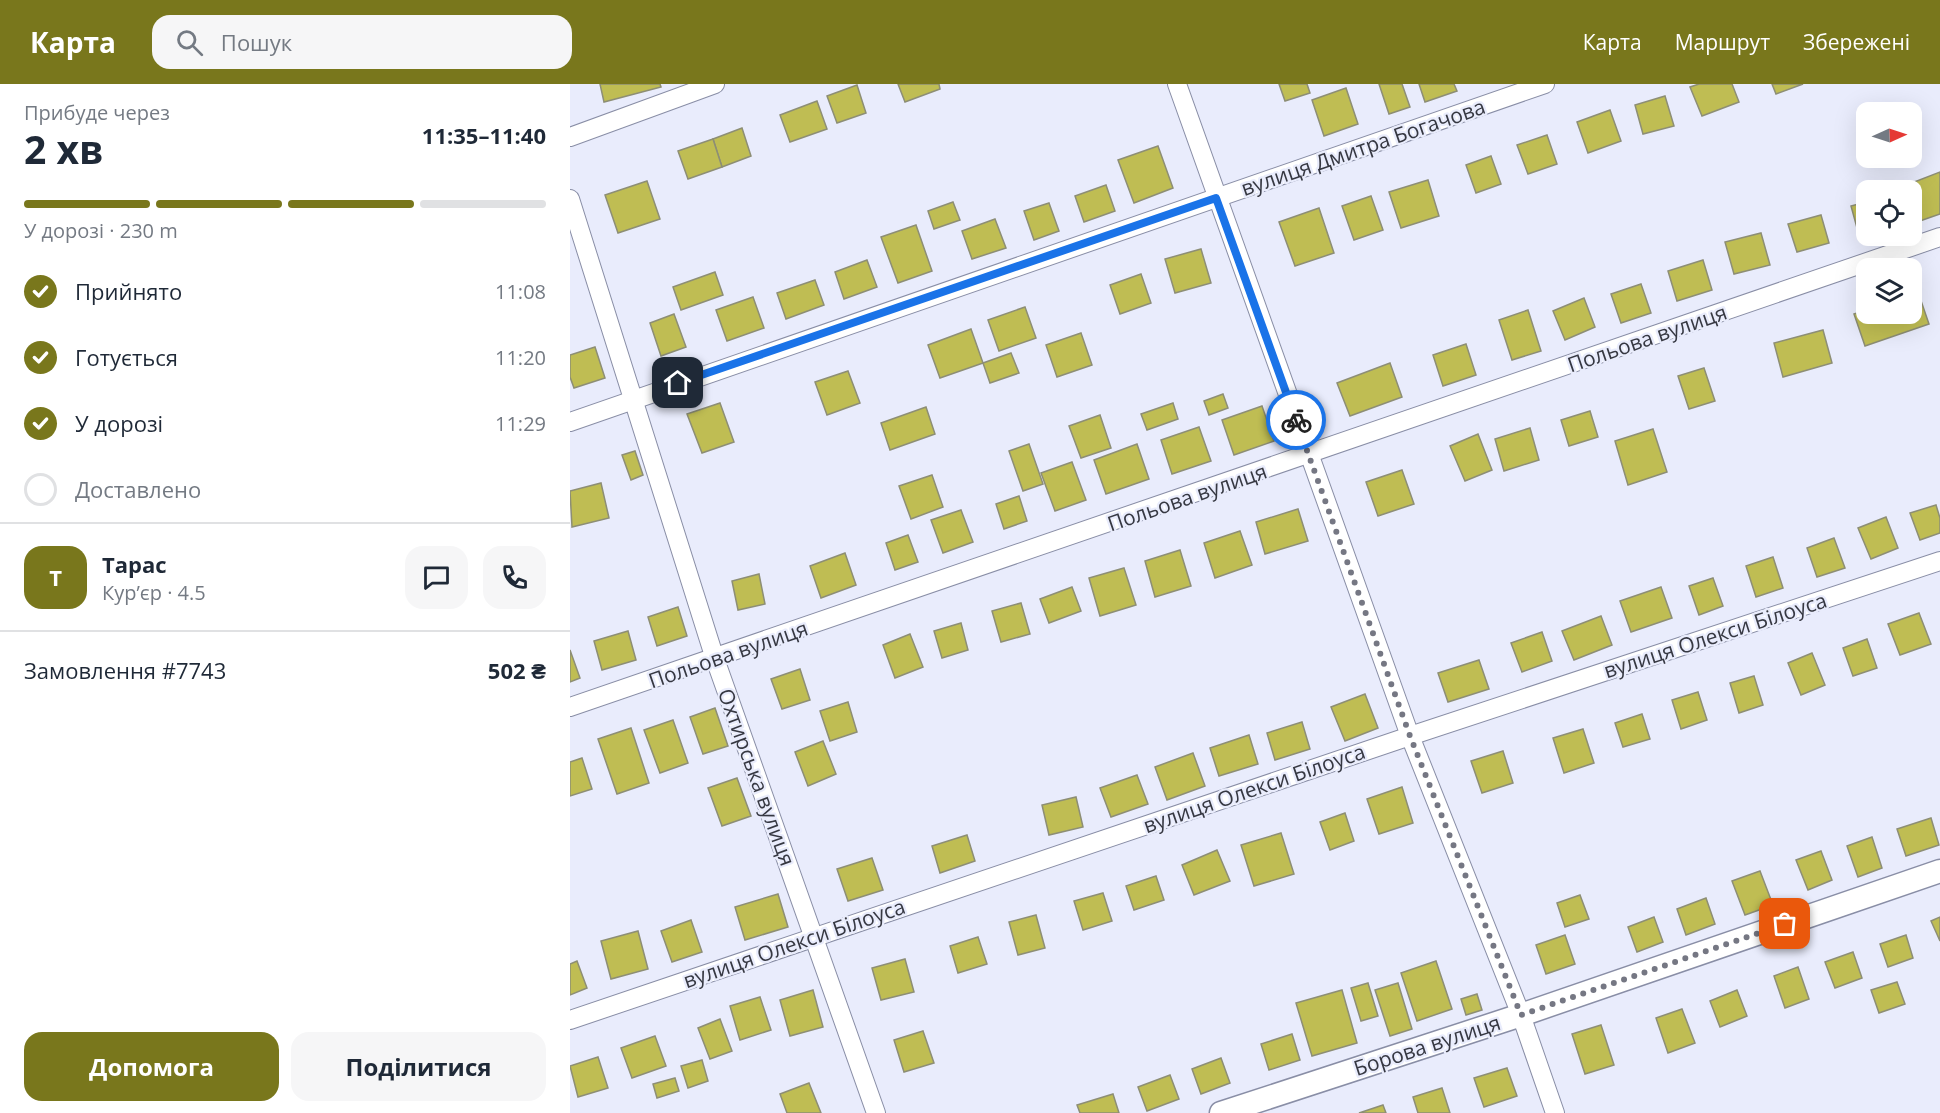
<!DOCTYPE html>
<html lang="uk">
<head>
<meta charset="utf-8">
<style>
  body { margin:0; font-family:"Open Sans",sans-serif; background:#f6f6f7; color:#1f2937; height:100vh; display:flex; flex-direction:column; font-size:22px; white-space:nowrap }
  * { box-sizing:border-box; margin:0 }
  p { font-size:20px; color:#747a83 }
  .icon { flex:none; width:33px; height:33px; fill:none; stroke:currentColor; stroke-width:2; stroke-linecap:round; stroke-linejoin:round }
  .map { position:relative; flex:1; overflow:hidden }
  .drawer { display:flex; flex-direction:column; background:#fff; width:570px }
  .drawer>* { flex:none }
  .needle { width:39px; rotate:87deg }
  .fabs { position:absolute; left:1286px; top:18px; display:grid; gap:12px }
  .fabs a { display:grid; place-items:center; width:66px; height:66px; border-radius:12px; background:#fff; box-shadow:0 6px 24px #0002; font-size:30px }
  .pin { position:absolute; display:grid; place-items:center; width:51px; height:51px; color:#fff; margin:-26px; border-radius:12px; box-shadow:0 3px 9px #0006 }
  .courier { position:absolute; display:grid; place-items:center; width:60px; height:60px; margin:-30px; border:4px solid #1a73e8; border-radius:50%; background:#fff; color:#222; box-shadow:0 2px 8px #0007 }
  .summary em { font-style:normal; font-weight:700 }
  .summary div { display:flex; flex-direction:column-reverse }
  .summary { display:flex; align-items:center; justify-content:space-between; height:102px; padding:0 24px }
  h1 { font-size:39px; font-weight:700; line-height:45px }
  .bar { display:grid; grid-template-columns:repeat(4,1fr); gap:9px 6px; align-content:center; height:72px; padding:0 24px }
  .bar i { height:8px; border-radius:4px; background:#e0e1e3 }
  .bar .active { background:#79771c }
  .bar p { grid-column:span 4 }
  .line { display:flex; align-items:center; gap:15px; padding:0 24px; border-top:2px solid #e0e1e3 }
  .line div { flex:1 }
  .round { display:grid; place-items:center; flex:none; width:63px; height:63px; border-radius:18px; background:#f6f6f7 }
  ol { padding:0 24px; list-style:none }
  li { display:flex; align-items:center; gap:18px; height:66px }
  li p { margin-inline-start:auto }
  li .icon { padding:6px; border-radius:50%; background:#79771c; color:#fff; stroke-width:4 }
  li:last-child { color:#747a83 }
  li i { width:33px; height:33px; border:3px solid #e0e1e3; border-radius:50% }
  .action { display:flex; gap:12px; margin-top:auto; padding:12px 24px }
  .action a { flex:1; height:69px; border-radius:18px; background:#79771c; color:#fff; font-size:24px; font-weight:700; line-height:69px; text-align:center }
  .action a+a { background:#f6f6f7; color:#1f2937 }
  header { display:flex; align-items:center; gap:36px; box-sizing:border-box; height:84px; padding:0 30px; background:#79771c; color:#fff }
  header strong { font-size:28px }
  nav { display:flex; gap:33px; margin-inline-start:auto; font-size:21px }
  .search { width:420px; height:54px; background:#f6f6f7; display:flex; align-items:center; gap:15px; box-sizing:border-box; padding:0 21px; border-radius:18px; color:#747a83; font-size:22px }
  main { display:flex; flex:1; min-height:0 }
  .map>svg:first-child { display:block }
  .building { fill:#bfbd53; stroke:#8d8e75; stroke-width:1.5 }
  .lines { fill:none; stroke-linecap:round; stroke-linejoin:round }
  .minor-casing { stroke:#898ea6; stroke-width:20 }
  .tertiary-casing { stroke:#898ea6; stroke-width:25 }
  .minor { stroke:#fff; stroke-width:18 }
  .tertiary { stroke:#fff; stroke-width:22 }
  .done { stroke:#757783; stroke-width:6; stroke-dasharray:0 10.8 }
  .route { stroke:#1a73e8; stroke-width:8 }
  .labels { text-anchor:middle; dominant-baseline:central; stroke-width:4.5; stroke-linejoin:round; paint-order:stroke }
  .street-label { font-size:21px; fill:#363842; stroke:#e9ecfc }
</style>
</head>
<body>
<header>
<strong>Карта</strong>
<div class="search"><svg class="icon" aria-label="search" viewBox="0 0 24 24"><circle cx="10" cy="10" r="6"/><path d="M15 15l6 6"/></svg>Пошук</div>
<nav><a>Карта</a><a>Маршрут</a><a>Збережені</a></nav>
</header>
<main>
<section class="drawer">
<div class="summary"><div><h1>2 хв</h1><p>Прибуде через</p></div><em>11:35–11:40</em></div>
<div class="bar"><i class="active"></i><i class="active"></i><i class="active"></i><i></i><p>У дорозі · 230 m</p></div>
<ol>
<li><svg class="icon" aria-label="check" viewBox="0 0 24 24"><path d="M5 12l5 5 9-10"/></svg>Прийнято<p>11:08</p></li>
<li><svg class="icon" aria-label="check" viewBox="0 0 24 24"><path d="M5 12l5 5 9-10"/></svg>Готується<p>11:20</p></li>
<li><svg class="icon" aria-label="check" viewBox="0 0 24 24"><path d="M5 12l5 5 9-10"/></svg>У дорозі<p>11:29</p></li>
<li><i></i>Доставлено</li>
</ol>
<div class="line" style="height:108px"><b class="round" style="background:#79771c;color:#fff">Т</b><div><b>Тарас</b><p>Кур’єр · 4.5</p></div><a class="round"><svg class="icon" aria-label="chat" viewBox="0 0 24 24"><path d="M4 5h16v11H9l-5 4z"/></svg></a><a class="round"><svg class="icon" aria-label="phone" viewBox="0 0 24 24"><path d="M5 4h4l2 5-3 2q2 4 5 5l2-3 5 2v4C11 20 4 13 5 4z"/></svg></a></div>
<div class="line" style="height:78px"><div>Замовлення #7743</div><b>502 ₴</b></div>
<div class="action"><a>Допомога</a><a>Поділитися</a></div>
</section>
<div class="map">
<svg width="1370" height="1029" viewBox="0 0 1370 1029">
  <rect width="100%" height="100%" fill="#e9ecfc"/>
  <!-- building -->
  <g class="building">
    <polygon points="30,0 90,0 91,3 34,18"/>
    <polygon points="328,0 369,0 370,5 335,18"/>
    <polygon points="709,0 737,0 740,9 715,17"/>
    <polygon points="809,0 832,0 840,23 819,30"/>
    <polygon points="849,0 884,0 887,7 855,18"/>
    <polygon points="1129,0 1162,0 1169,18 1132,32 1120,3"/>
    <polygon points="1202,0 1233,0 1206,10"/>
    <polygon points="287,1 296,29 267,39 257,12"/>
    <polygon points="776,4 788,40 754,52 742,16"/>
    <polygon points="1095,12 1104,42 1073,50 1065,21"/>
    <polygon points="247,17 257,45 220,58 210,31"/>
    <polygon points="1040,26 1051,57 1018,69 1007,38"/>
    <polygon points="172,44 181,72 152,83 143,55"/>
    <polygon points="977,51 987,80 958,90 947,61"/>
    <polygon points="143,55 152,83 118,95 108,67"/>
    <polygon points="588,62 603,104 564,119 548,76"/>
    <polygon points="921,72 931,100 906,109 896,81"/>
    <polygon points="1370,88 1370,130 1347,138 1341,122 1341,106 1335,106 1334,102"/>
    <polygon points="858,96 869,132 831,144 819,108"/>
    <polygon points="77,97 90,135 48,149 35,111"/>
    <polygon points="536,101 545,127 514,138 505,112"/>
    <polygon points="801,112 813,146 784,156 772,122"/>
    <polygon points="383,118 390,136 364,145 358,127"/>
    <polygon points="1296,118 1296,149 1289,151 1281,122"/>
    <polygon points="479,119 489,147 464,156 454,127"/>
    <polygon points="749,124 764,169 725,182 709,138"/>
    <polygon points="1251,131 1259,159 1227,168 1218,140"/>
    <polygon points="425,135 436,164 402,175 392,147"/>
    <polygon points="346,141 362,187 328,199 311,153"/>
    <polygon points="1191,149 1200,181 1164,190 1155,158"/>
    <polygon points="631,165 641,199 605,209 595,175"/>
    <polygon points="297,176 307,203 274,215 265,188"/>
    <polygon points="1133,176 1142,206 1107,217 1098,187"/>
    <polygon points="145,188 153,211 111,226 103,203"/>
    <polygon points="571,190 581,219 550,230 540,201"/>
    <polygon points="245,196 254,221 216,235 207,209"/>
    <polygon points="1071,200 1081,229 1051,239 1041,210"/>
    <polygon points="1348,208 1359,240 1295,262 1284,230 1296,226 1296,230 1341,230 1341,211"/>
    <polygon points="183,213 194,244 157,257 146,226"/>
    <polygon points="1014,214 1025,243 995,256 983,227"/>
    <polygon points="455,223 466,254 429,267 418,236"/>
    <polygon points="958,226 971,267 942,276 929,236"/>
    <polygon points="104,230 116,263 91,272 80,239"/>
    <polygon points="401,245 413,279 370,294 358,261"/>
    <polygon points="1253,246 1262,279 1213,293 1204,259"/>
    <polygon points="511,249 522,281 487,293 476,261"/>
    <polygon points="896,260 906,291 873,302 863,271"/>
    <polygon points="25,263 35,294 4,304 0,293 0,271"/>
    <polygon points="441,269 449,289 420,299 413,279"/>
    <polygon points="820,279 832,313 780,332 767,299"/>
    <polygon points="1134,284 1145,317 1119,325 1108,292"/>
    <polygon points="278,287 290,319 257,331 245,298"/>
    <polygon points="653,310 658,324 639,331 634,317"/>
    <polygon points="150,319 164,358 132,369 117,330"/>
    <polygon points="603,319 608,335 577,346 571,330"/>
    <polygon points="692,322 704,357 664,371 652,336"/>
    <polygon points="356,323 365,350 320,366 311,339"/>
    <polygon points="1020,327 1028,353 999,362 991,336"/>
    <polygon points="530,331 541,364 511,374 499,342"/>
    <polygon points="629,343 641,377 602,390 591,356"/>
    <polygon points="960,344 969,376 934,387 925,355"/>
    <polygon points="1083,345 1097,388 1058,401 1045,357"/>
    <polygon points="908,350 922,386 895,397 880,362"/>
    <polygon points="459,360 473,400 453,407 439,367"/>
    <polygon points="567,360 579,395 536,410 524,376"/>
    <polygon points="65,367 73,391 61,396 52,371"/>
    <polygon points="502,378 516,416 485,427 471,389"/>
    <polygon points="832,386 844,420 808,432 796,398"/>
    <polygon points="362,391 373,423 341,435 329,402"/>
    <polygon points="31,399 39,434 2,443 0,407"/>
    <polygon points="449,412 457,437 434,445 426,420"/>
    <polygon points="1366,421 1370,434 1370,449 1350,456 1340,429"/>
    <polygon points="728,425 738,457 695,470 686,438"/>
    <polygon points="391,426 403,458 373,469 361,436"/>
    <polygon points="1316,433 1328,464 1301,475 1288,444"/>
    <polygon points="670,447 682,481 645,494 634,459"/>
    <polygon points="338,451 348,478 325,486 316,459"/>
    <polygon points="1264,454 1275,484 1247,493 1237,464"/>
    <polygon points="610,466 621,502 585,513 575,477"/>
    <polygon points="275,469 286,501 251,514 240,482"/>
    <polygon points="1203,473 1213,504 1186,513 1176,482"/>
    <polygon points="554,484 566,521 530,532 519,494"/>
    <polygon points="189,490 195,520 168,526 162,497"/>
    <polygon points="1143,494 1153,522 1129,531 1119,502"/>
    <polygon points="502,503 511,527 479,539 470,515"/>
    <polygon points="1091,503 1102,534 1061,548 1050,517"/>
    <polygon points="451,519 460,550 431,558 422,527"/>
    <polygon points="108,523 117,552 87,562 78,533"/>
    <polygon points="1349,529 1361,560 1330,571 1318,540"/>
    <polygon points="1031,532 1042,561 1004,576 992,547"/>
    <polygon points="391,539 398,566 372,574 364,547"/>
    <polygon points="58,547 66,576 32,586 24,557"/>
    <polygon points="972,548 982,577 952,588 941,559"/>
    <polygon points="340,550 353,583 325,594 313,561"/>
    <polygon points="1297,555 1307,584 1283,592 1273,564"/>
    <polygon points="0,566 10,594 0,598"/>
    <polygon points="1242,569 1255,601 1231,611 1218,579"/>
    <polygon points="909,576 919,605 878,618 868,589"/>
    <polygon points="230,585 240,616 212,625 201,595"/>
    <polygon points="1184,592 1193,621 1169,629 1160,599"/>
    <polygon points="1128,608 1137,636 1111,645 1102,616"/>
    <polygon points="795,610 808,644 775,657 761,623"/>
    <polygon points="278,618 287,648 260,657 250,627"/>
    <polygon points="145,624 158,662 133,670 120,633"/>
    <polygon points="1072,630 1080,655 1053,663 1045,639"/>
    <polygon points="103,636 118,679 90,689 74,646"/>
    <polygon points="732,638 740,665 705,676 697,649"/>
    <polygon points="61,644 79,699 47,710 28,655"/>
    <polygon points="1013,645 1024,679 994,689 983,654"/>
    <polygon points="679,651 688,680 649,692 640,664"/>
    <polygon points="253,657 266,690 238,702 225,668"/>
    <polygon points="933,667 943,699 912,709 901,677"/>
    <polygon points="623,669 635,702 597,716 585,683"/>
    <polygon points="12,674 22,705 0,712 0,678"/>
    <polygon points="567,691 578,720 541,733 530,704"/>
    <polygon points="167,694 181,732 152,742 138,704"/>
    <polygon points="832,703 843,739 809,750 797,715"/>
    <polygon points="506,713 513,743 479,751 472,721"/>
    <polygon points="775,729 784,757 760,766 750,738"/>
    <polygon points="1361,734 1369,761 1336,772 1327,745"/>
    <polygon points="711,749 724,790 684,802 671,761"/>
    <polygon points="397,751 405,777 370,789 362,762"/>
    <polygon points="1302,753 1312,784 1288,793 1277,762"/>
    <polygon points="647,766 660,797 624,811 612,781"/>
    <polygon points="1251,767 1262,796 1238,806 1226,776"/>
    <polygon points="302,774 313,806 278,817 267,785"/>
    <polygon points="1190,787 1203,821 1175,831 1162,797"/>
    <polygon points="586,792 594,816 564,826 556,802"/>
    <polygon points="533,809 542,837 513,846 504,817"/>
    <polygon points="208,810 218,843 175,856 165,823"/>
    <polygon points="1010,811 1019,835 995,843 987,819"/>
    <polygon points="1136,814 1145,840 1116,851 1107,825"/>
    <polygon points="466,831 475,864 448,871 439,838"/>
    <polygon points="1084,833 1093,858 1067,868 1058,843"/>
    <polygon points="1370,833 1370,857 1361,837"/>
    <polygon points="121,836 132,868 102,878 91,847"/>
    <polygon points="68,847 78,885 41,895 31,857"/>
    <polygon points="995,851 1005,880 976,890 966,861"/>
    <polygon points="1336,851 1343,874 1318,883 1310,860"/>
    <polygon points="408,853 417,880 388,889 380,862"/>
    <polygon points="1283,868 1292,894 1265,904 1255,878"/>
    <polygon points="335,875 344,908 311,916 302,884"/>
    <polygon points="7,877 17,904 0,911 0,880"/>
    <polygon points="866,877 882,925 847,937 831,889"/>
    <polygon points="1228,883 1239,915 1215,924 1204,892"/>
    <polygon points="1327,898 1335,920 1309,929 1301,906"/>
    <polygon points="798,899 808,932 791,937 781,904"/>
    <polygon points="828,899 842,945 820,952 805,906"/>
    <polygon points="243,906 253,943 220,952 210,916"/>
    <polygon points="772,906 787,959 742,972 726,919"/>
    <polygon points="1167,906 1177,932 1150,943 1140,917"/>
    <polygon points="907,910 912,926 896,931 891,915"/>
    <polygon points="190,913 201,946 170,956 160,922"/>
    <polygon points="1112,925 1125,959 1098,969 1086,934"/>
    <polygon points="150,935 162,967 140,975 128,944"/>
    <polygon points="1031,941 1044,981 1015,990 1002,950"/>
    <polygon points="353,947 364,979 334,988 324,956"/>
    <polygon points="722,950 730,976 699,986 691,960"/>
    <polygon points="85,952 96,982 62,994 51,964"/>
    <polygon points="28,973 38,1004 8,1013 0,982"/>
    <polygon points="651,974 660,999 631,1010 622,985"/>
    <polygon points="132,976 138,997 118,1004 111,982"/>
    <polygon points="937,984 947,1012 914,1023 904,994"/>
    <polygon points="600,991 609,1015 577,1027 568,1003"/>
    <polygon points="105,994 109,1007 87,1014 83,1000"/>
    <polygon points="239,999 251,1029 217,1029 210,1010"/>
    <polygon points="872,1004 880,1029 848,1029 843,1013"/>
    <polygon points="543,1010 549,1029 510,1029 507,1021"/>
    <polygon points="813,1021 816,1029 789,1029"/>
  </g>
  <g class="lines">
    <!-- minor casing -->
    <g class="minor-casing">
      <g id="minor">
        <polyline points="607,0 840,652 951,931 985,1029"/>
        <polyline points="0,53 145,0"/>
        <polyline points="0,115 145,575 306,1029"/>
        <polyline points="0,338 975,0"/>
        <polyline points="0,623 1370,153"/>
        <polyline points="0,936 840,652 1370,477"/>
      </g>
    </g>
    <!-- tertiary casing -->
    <g class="tertiary-casing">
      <polyline id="tertiary" points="651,1029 951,931 1370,787"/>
    </g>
    <!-- minor -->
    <use href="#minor" class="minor"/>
    <!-- tertiary -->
    <use href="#tertiary" class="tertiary"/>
  </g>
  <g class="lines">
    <!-- done -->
    <polyline class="done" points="726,336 840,652 951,931 1215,840"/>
    <!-- route -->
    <polyline class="route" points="108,299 646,114 726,336"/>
  </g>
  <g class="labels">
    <!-- street labels -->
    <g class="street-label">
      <text transform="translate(793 63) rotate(-19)">вулиця Дмитра Богачова</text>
      <text transform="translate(1077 254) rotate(-19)">Польова вулиця</text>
      <text transform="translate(617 413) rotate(-19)">Польова вулиця</text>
      <text transform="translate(1145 551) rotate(-18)">вулиця Олекси Білоуса</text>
      <text transform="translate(158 570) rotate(-19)">Польова вулиця</text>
      <text transform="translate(187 693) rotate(70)">Охтирська вулиця</text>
      <text transform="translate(684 704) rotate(-19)">вулиця Олекси Білоуса</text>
      <text transform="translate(224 859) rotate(-19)">вулиця Олекси Білоуса</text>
      <text transform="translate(857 961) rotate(-18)">Борова вулиця</text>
    </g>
  </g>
</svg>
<div class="fabs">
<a><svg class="needle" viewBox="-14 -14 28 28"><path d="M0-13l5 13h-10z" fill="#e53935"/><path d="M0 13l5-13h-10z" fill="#747a83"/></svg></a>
<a><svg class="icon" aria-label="locate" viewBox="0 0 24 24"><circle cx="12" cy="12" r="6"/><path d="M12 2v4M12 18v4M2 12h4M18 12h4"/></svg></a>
<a><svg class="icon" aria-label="layers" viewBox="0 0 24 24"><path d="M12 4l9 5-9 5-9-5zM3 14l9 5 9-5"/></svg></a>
</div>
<div class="pin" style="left:1215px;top:840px;background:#ea580c"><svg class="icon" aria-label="bag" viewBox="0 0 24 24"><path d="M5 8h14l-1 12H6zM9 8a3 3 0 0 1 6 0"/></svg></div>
<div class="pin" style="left:108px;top:299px;background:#1f2937"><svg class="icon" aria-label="home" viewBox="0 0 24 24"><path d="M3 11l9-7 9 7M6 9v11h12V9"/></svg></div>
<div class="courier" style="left:726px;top:336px"><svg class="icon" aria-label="bike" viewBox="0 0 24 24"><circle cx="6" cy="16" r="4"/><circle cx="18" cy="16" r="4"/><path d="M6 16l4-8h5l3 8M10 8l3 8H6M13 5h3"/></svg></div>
</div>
</main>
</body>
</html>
